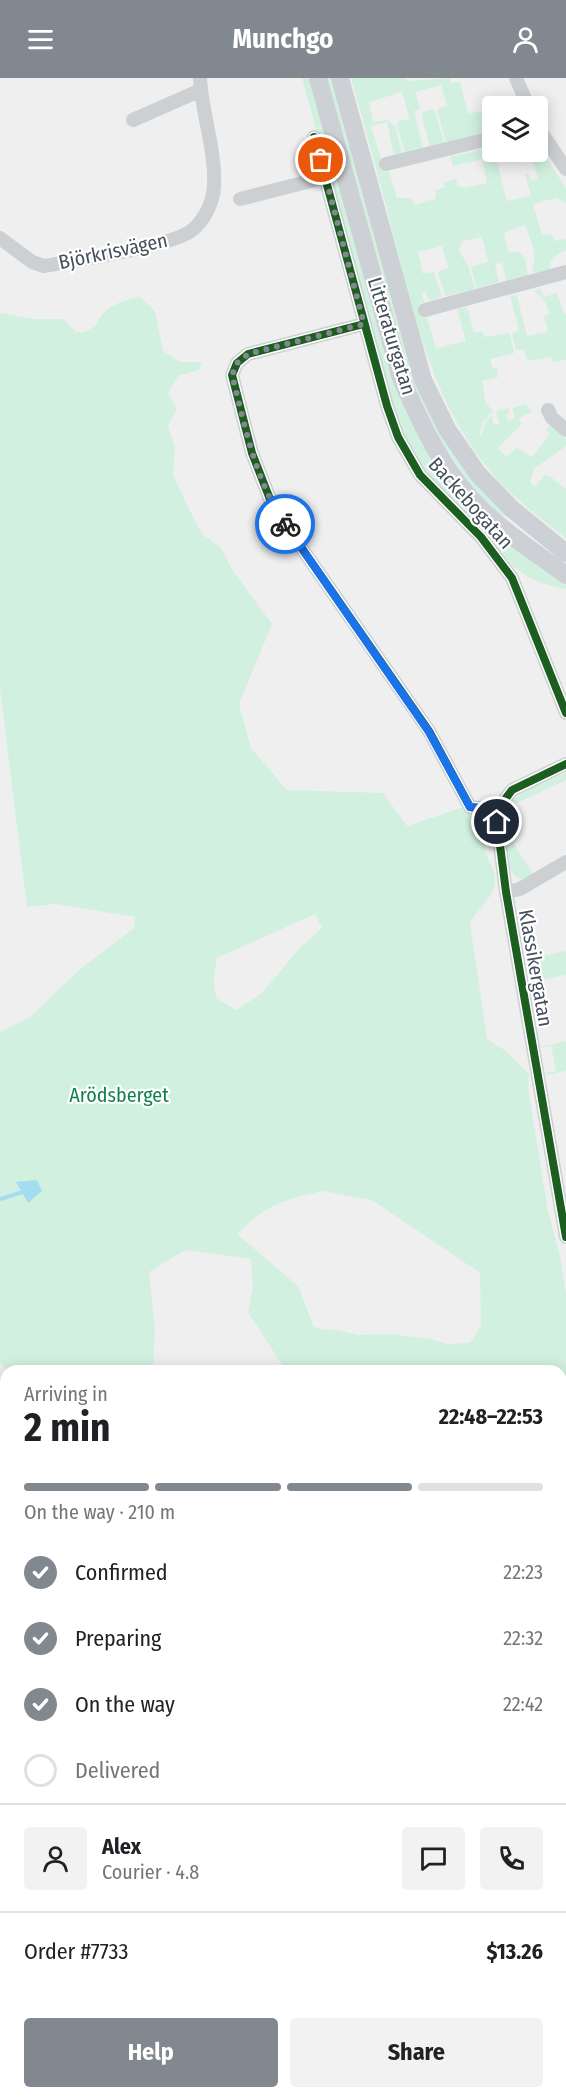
<!DOCTYPE html>
<html lang="en">
<head>
<meta charset="utf-8">
<style>
  body { margin:0; font-family:"Fira Sans Condensed",sans-serif; background:#f2f2f2; color:#202124; height:100vh; display:flex; flex-direction:column; font-size:22px; white-space:nowrap }
  * { box-sizing:border-box; margin:0 }
  p { font-size:20px; color:#757577 }
  .icon { flex:none; width:33px; height:33px; fill:none; stroke:currentColor; stroke-width:2; stroke-linecap:round; stroke-linejoin:round }
  .map { position:relative; flex:1; overflow:hidden }
  .side { position:absolute; left:0px; top:1287px; width:567px; height:734px; display:flex; flex-direction:column; background:#fff; border-radius:18px 18px 0 0; box-shadow:0 3px 15px #0003 }
  .side>* { flex:none }
  .controls { position:absolute; left:482px; top:18px; display:grid; gap:12px }
  .controls a { display:grid; place-items:center; width:66px; height:66px; border-radius:6px; background:#fff; box-shadow:0 3px 15px #0003; font-size:30px }
  .pin { position:absolute; display:grid; place-items:center; width:51px; height:51px; color:#fff; margin:-26px; border:3px solid #fff; border-radius:50%; box-shadow:0 2px 6px #0007 }
  .courier { position:absolute; display:grid; place-items:center; width:60px; height:60px; margin:-30px; border:4px solid #1a73e8; border-radius:50%; background:#fff; color:#222; box-shadow:0 2px 8px #0007 }
  .summary em { font-style:normal; font-weight:700 }
  .summary div { display:flex; flex-direction:column-reverse }
  .summary { display:flex; align-items:center; justify-content:space-between; height:102px; padding:0 24px }
  h1 { font-size:39px; font-weight:700; line-height:45px }
  .bar { display:grid; grid-template-columns:repeat(4,1fr); gap:9px 6px; align-content:center; height:72px; padding:0 24px }
  .bar i { height:8px; border-radius:4px; background:#e0e0e0 }
  .bar .active { background:#81888f }
  .bar p { grid-column:span 4 }
  .line { display:flex; align-items:center; gap:15px; padding:0 24px; border-top:2px solid #e0e0e0 }
  .line div { flex:1 }
  .round { display:grid; place-items:center; flex:none; width:63px; height:63px; border-radius:6px; background:#f2f2f2 }
  ol { padding:0 24px; list-style:none }
  li { display:flex; align-items:center; gap:18px; height:66px }
  li p { margin-inline-start:auto }
  li .icon { padding:6px; border-radius:50%; background:#81888f; color:#fff; stroke-width:4 }
  li:last-child { color:#757577 }
  li i { width:33px; height:33px; border:3px solid #e0e0e0; border-radius:50% }
  .cta { display:flex; gap:12px; margin-top:auto; padding:12px 24px }
  .cta a { flex:1; height:69px; border-radius:6px; background:#81888f; color:#fff; font-size:24px; font-weight:700; line-height:69px; text-align:center }
  .cta a+a { background:#f2f2f2; color:#202124 }
  header { display:flex; justify-content:space-between; align-items:center; height:78px; padding:0 24px; background:#81888f; color:#fff; font-size:27px; font-weight:700 }
  .map>svg:first-child { display:block }
  .green { fill:#d2f0df; fill-rule:evenodd }
  .water { fill:#a4dcf0 }
  .lines { fill:none; stroke-linecap:round; stroke-linejoin:round }
  .stream { stroke:#a4dcf0; stroke-width:4 }
  .street { stroke:#ccd0d3; stroke-width:14 }
  .secondary { stroke:#cdd0d4; stroke-width:18 }
  .cycleway-casing { stroke:#fff; stroke-width:11 }
  .cycleway { stroke:#1b5e20; stroke-width:8 }
  .done { stroke:#81888f; stroke-width:6; stroke-dasharray:0 10.8 }
  .route { stroke:#1a73e8; stroke-width:8 }
  .labels { text-anchor:middle; dominant-baseline:central; stroke-width:4.5; stroke-linejoin:round; paint-order:stroke }
  .street-label { font-size:20px; fill:#45505c; stroke:#fff }
  .park-label { font-size:20px; fill:#128150; stroke:#fff }
</style>
</head>
<body>
<header><svg class="icon" aria-label="menu" viewBox="0 0 24 24"><path d="M4 6h16M4 12h16M4 18h16"/></svg>Munchgo<svg class="icon" aria-label="person" viewBox="0 0 24 24"><circle cx="12" cy="8" r="4"/><path d="M4 21q1-7 8-7t8 7"/></svg></header>
<div class="map">
<svg width="566" height="2020" viewBox="0 0 566 2020">
  <rect width="100%" height="100%" fill="#f0efef"/>
  <!-- green -->
  <g class="green">
    <path d="M302 0H311L422 361 566 503V511C541 507 518 498 503 476L417 383 395 339Z"/>
    <polygon points="327,0 335,0 410,274 510,440 494,434 468,407 464,397 440,362 410,300"/>
    <path d="M351 0H406L407 3 450 0 451 5 460 4 468 35 483 34 490 40 492 54 446 65 437 31 447 28 441 7 415 14 420 31 414 33 423 70 405 75 397 48 399 43 410 41 402 14 369 24 373 44 387 42 396 49 402 76 394 78 387 44 371 48 385 94 389 93 397 120H410L415 126H420L425 123 435 121 436 112 445 109 444 104 456 101 458 108 464 110 487 105 482 81 453 88 450 79 487 70 489 77 495 76 507 123 531 118 525 96 528 95 531 102 538 100 530 74H537V66L566 110V125L556 120 533 126 542 156 552 157 555 163 566 161V173C559 173 554 180 550 185L551 192 535 195 532 190C539 179 529 159 525 147L504 155 509 175 518 173 525 180 528 197 506 203 502 185 495 186 499 204 477 210 471 189 488 184 482 159 462 163 459 173 468 187 475 211 446 218 437 194 448 190 442 168 418 174 423 196 434 194 442 219 429 223 426 214H422L424 224 420 226 424 240 427 239 436 270 466 263 457 231 467 229 474 255 483 253 484 259 510 255 514 275 490 281 493 291 497 290 498 299 482 303 486 325 493 333 483 344 479 356 481 357 486 343 493 336V347L499 346 496 333 509 330V335L506 336 508 342 515 340 512 330 526 326 532 334 519 340 522 346 498 370 506 379 517 370 532 379 550 356 546 352 550 348 566 361V368L534 391 530 403 534 409 545 397 551 399 566 411V460C537 438 507 415 485 387 432 318 418 249 396 168 382 112 367 56 351 0Z"/>
    <polygon points="432,31 435,34 444,64 430,70 422,38 424,33"/>
    <polygon points="541,211 544,219 557,215 564,236 566,236 566,282 553,284 552,279 527,283 524,271 516,272 512,255 519,252 510,218 517,217 527,258 548,254 544,238 549,236 545,223 534,213"/>
    <path d="M140 219 155 233 163 273 180 284H199L202 286 199 292 178 298 168 315 177 331 168 348 175 370 173 397 188 429 202 456 221 470 233 493 272 546 239 626 251 670 287 712 383 715 407 748 461 730 480 736C489 751 483 757 485 773 487 782 495 791 495 800 496 818 478 830 470 845L487 961 506 973 529 996 528 1010 548 1133 560 1178 566 1216V1926L561 1927V1293H286L248 1234 253 1209 251 1181 185 1172 149 1194 155 1250 153 1293H8L0 1285V954L30 939 80 891 134 850 135 839 55 826 27 829 0 611V235L34 241H63L76 254H84L96 248C103 228 121 223 140 219ZM315 836 322 850 300 870 262 915 236 932 216 920 214 901 217 880ZM322 1113 372 1122 480 1195 481 1247 470 1265 448 1266 430 1261 390 1256 359 1257 336 1252 319 1251 313 1248 299 1209 237 1156C268 1126 280 1123 322 1113Z"/>
    <path d="M566 695V702L515 726 511 731 507 756 534 797 529 801C519 802 514 800 510 790 510 776 504 762 504 747 503 715 543 706 566 695Z"/>
    <polygon points="566,873 566,897 531,904 540,900 537,879"/>
    <polygon points="566,963 566,993 547,997 546,995 556,993 551,968 541,970 541,969"/>
    <polygon points="0,1471 6,1478 6,1769 0,1767"/>
    <polygon points="20,2015 123,2015 114,2020 24,2020"/>
    <polygon points="201,2015 201,2014 493,2015 491,2020 199,2020"/>
  </g>
  <!-- water -->
  <polygon class="water" points="37,1102 42,1113 28,1125 16,1104"/>
  <g class="lines">
    <!-- stream -->
    <polyline class="stream" points="0,1121 26,1113"/>
    <!-- street -->
    <g class="street">
      <polyline points="516,0 528,28"/>
      <polyline points="133,42 201,12"/>
      <polyline points="537,48 566,91"/>
      <polyline points="314,59 387,328 398,359 420,397 481,459 512,500 566,635"/>
      <polyline points="386,86 492,60"/>
      <polyline points="240,121 326,99"/>
      <path d="M0 160 32 184 44 188C73 183 171 168 191 153 204 143 213 125 214 109 216 72 202 37 200 0"/>
      <polyline points="425,232 566,194"/>
      <polyline points="364,246 248,276 237,285 232,297 252,375 273,429 429,653 470,729 497,732"/>
      <polyline points="548,332 552,340 566,352"/>
      <polyline points="566,686 512,712 497,732 497,744 506,814 566,1159"/>
      <polyline points="506,814 520,811 566,784"/>
      <polyline points="0,1790 6,1797"/>
      <polyline points="0,1908 6,1902"/>
    </g>
    <!-- secondary -->
    <g class="secondary">
      <path d="M318 0 401 300C422 348 444 396 482 432 507 457 538 476 566 497"/>
      <polyline points="340,0 423,302 447,351 478,396 512,431 566,475"/>
    </g>
    <!-- cycleway casing -->
    <g class="cycleway-casing">
      <g id="cycleway">
        <polyline points="314,59 387,328 398,359 420,397 481,459 512,500 566,635"/>
        <polyline points="364,246 248,276 237,285 232,297 252,375 273,429 429,653 470,729 497,732"/>
        <polyline points="566,686 512,712 497,732 497,744 506,814 566,1159"/>
      </g>
    </g>
    <!-- cycleway -->
    <use href="#cycleway" class="cycleway"/>
  </g>
  <g class="lines">
    <!-- done -->
    <path class="done" d="M285 446C255 402 245 348 232 297L237 285 248 276 364 246 321 82"/>
    <!-- route -->
    <polyline class="route" points="285,446 429,654 470,729 497,732 497,744"/>
  </g>
  <g class="labels">
    <!-- street labels -->
    <g class="street-label">
      <text transform="translate(113 173) rotate(-12)">Björkrisvägen</text>
      <text transform="translate(392 258) rotate(73)">Litteraturgatan</text>
      <text transform="translate(471 425) rotate(48)">Backebogatan</text>
      <text transform="translate(536 890) rotate(80)">Klassikergatan</text>
    </g>
    <!-- park labels -->
    <g class="park-label">
      <text x="119" y="1017">Arödsberget</text>
    </g>
  </g>
</svg>
<div class="controls">
<a><svg class="icon" aria-label="layers" viewBox="0 0 24 24"><path d="M12 4l9 5-9 5-9-5zM3 14l9 5 9-5"/></svg></a>
</div>
<div class="pin" style="left:321px;top:82px;background:#ea580c"><svg class="icon" aria-label="bag" viewBox="0 0 24 24"><path d="M5 8h14l-1 12H6zM9 8a3 3 0 0 1 6 0"/></svg></div>
<div class="pin" style="left:497px;top:744px;background:#1f2937"><svg class="icon" aria-label="home" viewBox="0 0 24 24"><path d="M3 11l9-7 9 7M6 9v11h12V9"/></svg></div>
<div class="courier" style="left:285px;top:446px"><svg class="icon" aria-label="bike" viewBox="0 0 24 24"><circle cx="6" cy="16" r="4"/><circle cx="18" cy="16" r="4"/><path d="M6 16l4-8h5l3 8M10 8l3 8H6M13 5h3"/></svg></div>
<section class="side">
<div class="summary"><div><h1>2 min</h1><p>Arriving in</p></div><em>22:48–22:53</em></div>
<div class="bar"><i class="active"></i><i class="active"></i><i class="active"></i><i></i><p>On the way · 210 m</p></div>
<ol>
<li><svg class="icon" aria-label="check" viewBox="0 0 24 24"><path d="M5 12l5 5 9-10"/></svg>Confirmed<p>22:23</p></li>
<li><svg class="icon" aria-label="check" viewBox="0 0 24 24"><path d="M5 12l5 5 9-10"/></svg>Preparing<p>22:32</p></li>
<li><svg class="icon" aria-label="check" viewBox="0 0 24 24"><path d="M5 12l5 5 9-10"/></svg>On the way<p>22:42</p></li>
<li><i></i>Delivered</li>
</ol>
<div class="line" style="height:108px"><a class="round"><svg class="icon" aria-label="person" viewBox="0 0 24 24"><circle cx="12" cy="8" r="4"/><path d="M4 21q1-7 8-7t8 7"/></svg></a><div><b>Alex</b><p>Courier · 4.8</p></div><a class="round"><svg class="icon" aria-label="chat" viewBox="0 0 24 24"><path d="M4 5h16v11H9l-5 4z"/></svg></a><a class="round"><svg class="icon" aria-label="phone" viewBox="0 0 24 24"><path d="M5 4h4l2 5-3 2q2 4 5 5l2-3 5 2v4C11 20 4 13 5 4z"/></svg></a></div>
<div class="line" style="height:78px"><div>Order #7733</div><b>$13.26</b></div>
<div class="cta"><a>Help</a><a>Share</a></div>
</section>
</div>
</body>
</html>
